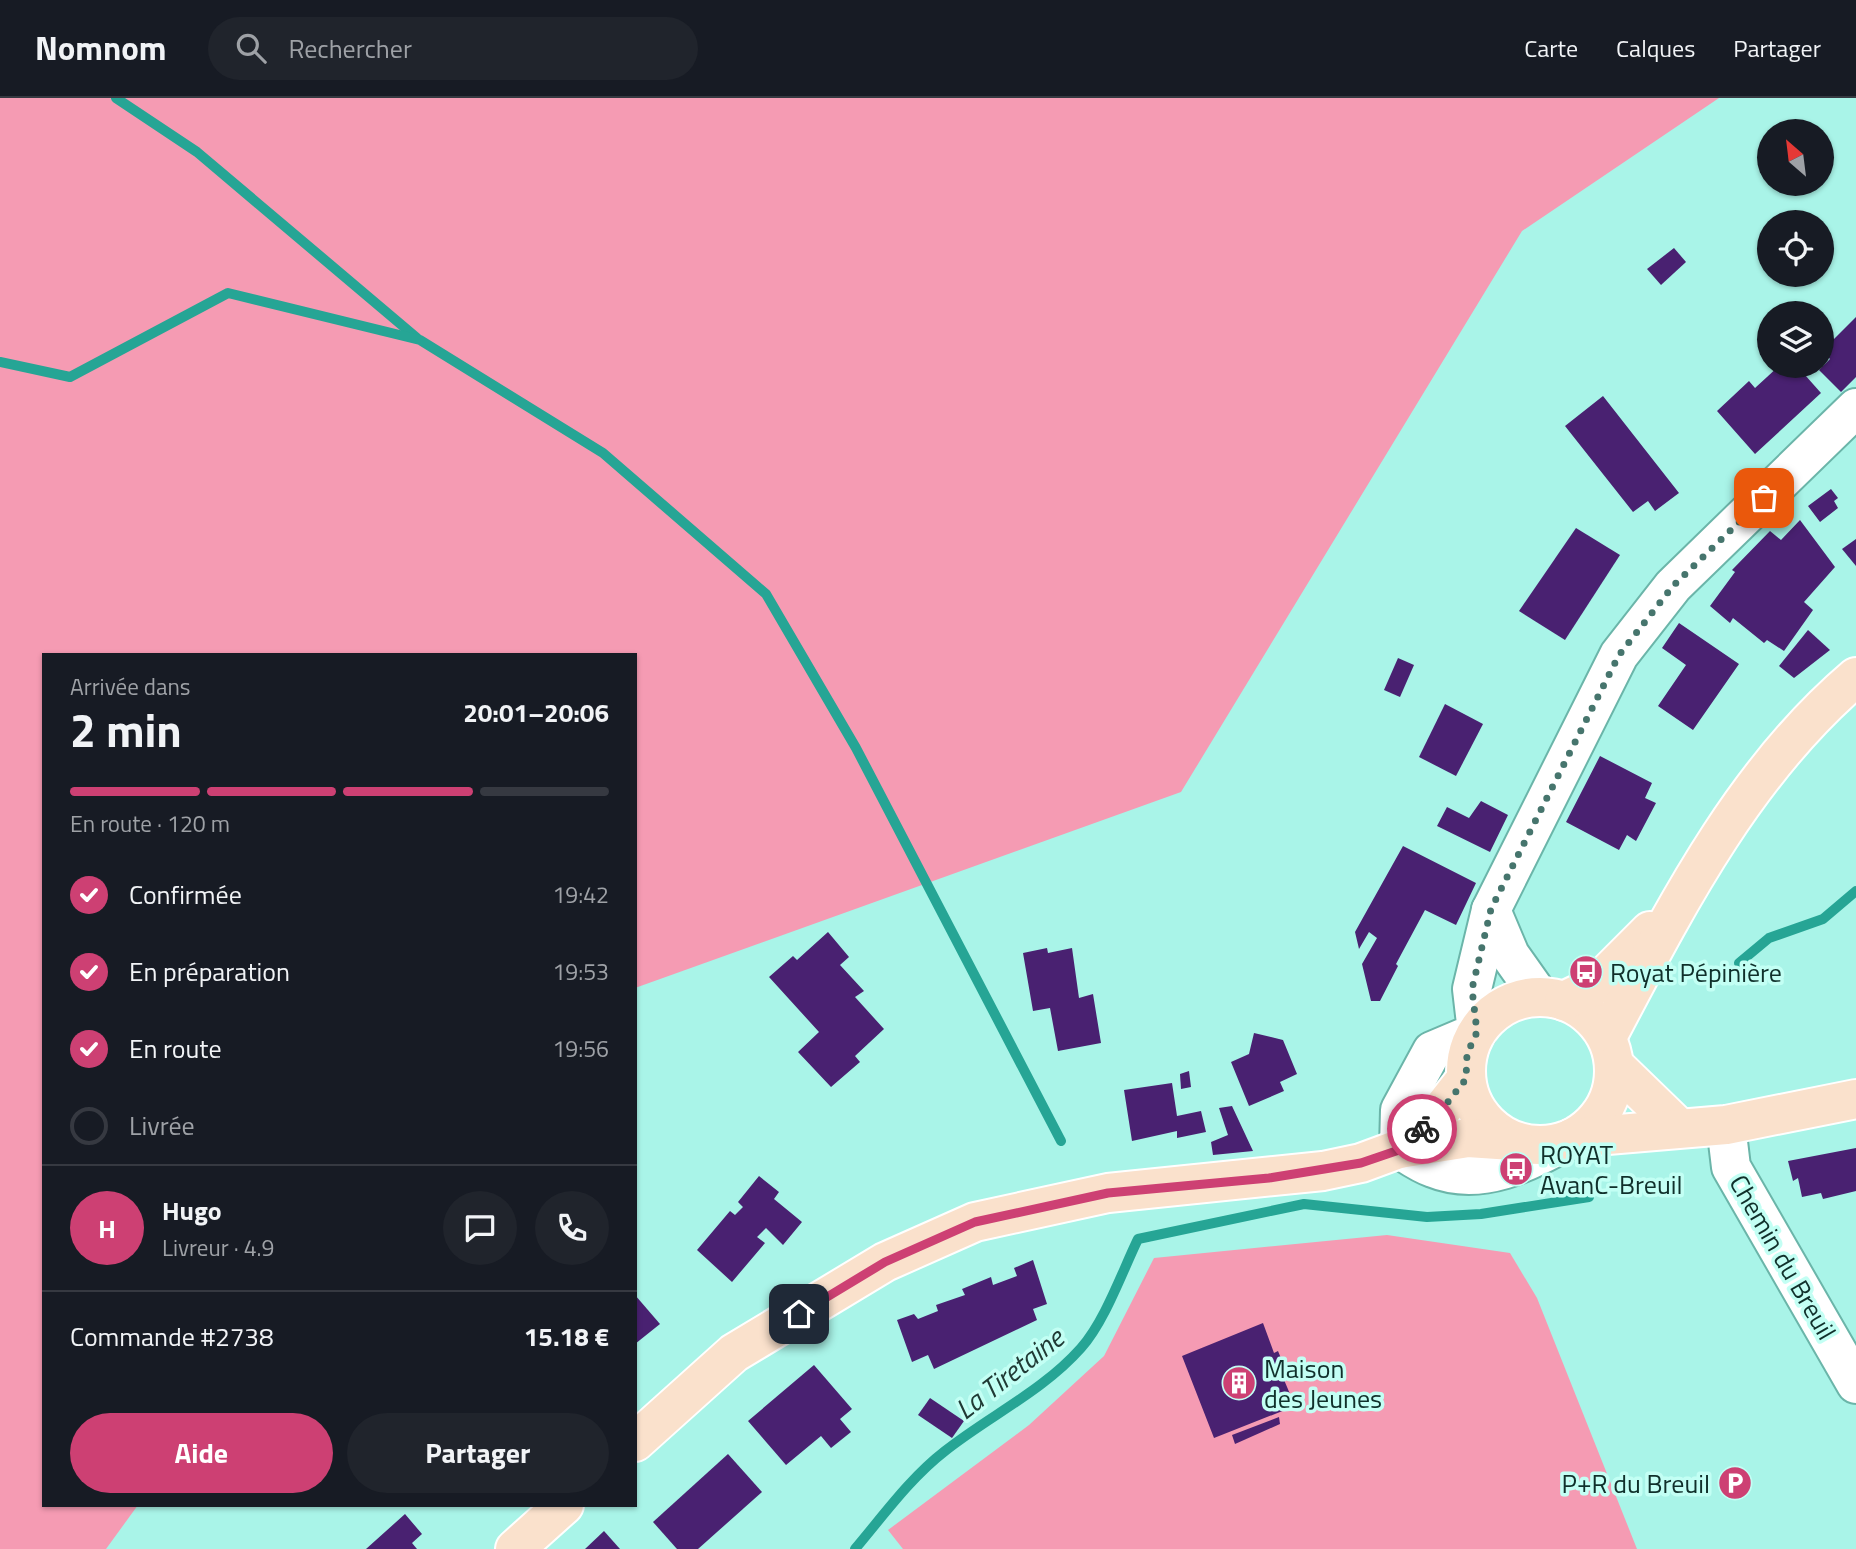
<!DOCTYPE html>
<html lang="fr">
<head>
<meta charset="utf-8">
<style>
  body { margin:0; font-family:"Titillium Web",sans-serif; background:#20242c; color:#f1f3f6; height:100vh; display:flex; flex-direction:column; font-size:26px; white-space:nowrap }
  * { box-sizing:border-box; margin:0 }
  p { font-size:23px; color:#9ea1a6 }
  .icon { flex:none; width:38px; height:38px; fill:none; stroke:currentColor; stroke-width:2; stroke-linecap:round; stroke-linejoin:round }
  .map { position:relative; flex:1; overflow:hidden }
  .side { position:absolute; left:42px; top:555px; width:595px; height:854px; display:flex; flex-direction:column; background:#171b24; border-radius:0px; box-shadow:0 2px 5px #0004 }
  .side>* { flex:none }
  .needle { width:46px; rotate:332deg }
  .buttons { position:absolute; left:1757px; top:21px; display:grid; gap:14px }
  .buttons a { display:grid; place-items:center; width:77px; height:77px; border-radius:50%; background:#171b24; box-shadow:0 2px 5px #0004; font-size:35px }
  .pin { position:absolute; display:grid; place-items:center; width:60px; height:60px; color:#fff; margin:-30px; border-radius:14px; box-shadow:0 4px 10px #0006 }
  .courier { position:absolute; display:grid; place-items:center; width:70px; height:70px; margin:-35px; border:5px solid #cd4073; border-radius:50%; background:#fff; color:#222; box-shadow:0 2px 9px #0007 }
  .headline em { font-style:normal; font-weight:700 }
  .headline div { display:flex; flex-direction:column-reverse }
  .headline { display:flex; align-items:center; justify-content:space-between; height:119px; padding:0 28px }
  h1 { font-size:46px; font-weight:700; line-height:52px }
  .bar { display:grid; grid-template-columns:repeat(4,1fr); gap:10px 7px; align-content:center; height:84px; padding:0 28px }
  .bar i { height:9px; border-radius:5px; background:#363941 }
  .bar .active { background:#cd4073 }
  .bar p { grid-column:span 4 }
  .line { display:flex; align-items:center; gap:18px; padding:0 28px; border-top:2px solid #363941 }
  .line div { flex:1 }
  .round { display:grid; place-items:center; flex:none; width:74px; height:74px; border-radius:37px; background:#20242c }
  ol { padding:0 28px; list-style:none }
  li { display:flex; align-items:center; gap:21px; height:77px }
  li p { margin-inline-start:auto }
  li .icon { padding:7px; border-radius:50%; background:#cd4073; color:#fff; stroke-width:4 }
  li:last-child { color:#9ea1a6 }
  li i { width:38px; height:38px; border:4px solid #363941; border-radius:50% }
  .primary-button { display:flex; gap:14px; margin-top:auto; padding:14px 28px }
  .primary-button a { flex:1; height:80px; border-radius:42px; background:#cd4073; color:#fff; font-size:28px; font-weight:700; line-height:80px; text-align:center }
  .primary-button a+a { background:#20242c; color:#f1f3f6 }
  header { display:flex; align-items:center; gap:42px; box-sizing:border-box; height:98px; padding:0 35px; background:#171b24; border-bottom:2px solid #363941 }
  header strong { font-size:33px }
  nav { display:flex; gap:38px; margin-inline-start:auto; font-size:24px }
  .search { width:490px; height:63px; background:#20242c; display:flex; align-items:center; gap:18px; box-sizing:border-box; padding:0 24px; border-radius:38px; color:#9ea1a6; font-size:26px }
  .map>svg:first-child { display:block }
  .green { fill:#f59bb3 }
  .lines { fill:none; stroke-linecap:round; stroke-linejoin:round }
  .stream { stroke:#26a595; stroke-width:10 }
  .building { fill:#492171 }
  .minor-casing { stroke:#6bb5a9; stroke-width:42 }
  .major-casing { stroke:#fff; stroke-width:42 }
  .minor { stroke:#fff; stroke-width:38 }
  .major { stroke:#fae1cc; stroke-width:38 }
  .done { stroke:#46756d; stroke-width:7; stroke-dasharray:0 12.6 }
  .route { stroke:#cd4073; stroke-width:9 }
  .labels { text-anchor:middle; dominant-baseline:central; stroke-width:7; stroke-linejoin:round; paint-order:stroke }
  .poi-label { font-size:26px; fill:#10302b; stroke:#c3fff4; text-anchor:start }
  .street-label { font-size:26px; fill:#10302b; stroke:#c3fff4 }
  .water-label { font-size:28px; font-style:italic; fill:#203a35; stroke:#c3fff4 }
</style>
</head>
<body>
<header>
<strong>Nomnom</strong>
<div class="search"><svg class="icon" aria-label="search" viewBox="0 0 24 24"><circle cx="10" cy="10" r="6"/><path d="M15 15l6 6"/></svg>Rechercher</div>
<nav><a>Carte</a><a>Calques</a><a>Partager</a></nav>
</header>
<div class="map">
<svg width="1856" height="1451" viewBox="0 0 1856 1451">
  <rect width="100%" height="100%" fill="#a9f4e8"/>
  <!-- green -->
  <g class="green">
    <polygon points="0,0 1719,0 1522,133 1181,694 635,890 635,556 44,556 44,1407 138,1407 106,1451 0,1451"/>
    <polygon points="1387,1137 1510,1155 1537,1200 1637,1451 903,1451 888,1432 1029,1327 1104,1258 1154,1160"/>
  </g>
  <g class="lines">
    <!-- stream -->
    <g class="stream">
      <polyline points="116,0 197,54 417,240"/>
      <polyline points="0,264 70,279 228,195 420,242 603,355 766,496 856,650 1061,1043"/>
      <polyline points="1739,865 1769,840 1823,821 1856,793"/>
      <path d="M855 1451C883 1418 910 1380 945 1353 989 1318 1043 1293 1081 1250 1105 1223 1122 1174 1138 1141L1304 1106 1427 1119 1481 1116 1589 1099"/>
    </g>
  </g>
  <!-- building -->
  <g class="building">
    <polygon points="1674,150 1686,164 1661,187 1647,171"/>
    <polygon points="1856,219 1856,279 1841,294 1819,272 1830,261 1822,253 1822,244 1826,240 1830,245"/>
    <polygon points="1779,268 1797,268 1821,295 1755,356 1717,313 1749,283 1755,290"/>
    <polygon points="1603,298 1679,395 1655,413 1648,403 1633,414 1565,328"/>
    <polygon points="1831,391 1838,400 1834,403 1838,410 1820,424 1808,408"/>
    <polygon points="1800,422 1835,469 1804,504 1813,512 1784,553 1767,542 1764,545 1733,520 1730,525 1710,508 1735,474 1732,472 1770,433 1781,442"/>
    <polygon points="1576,430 1620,457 1565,542 1519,513"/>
    <polygon points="1856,441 1856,468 1842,451"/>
    <polygon points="1679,525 1739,566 1693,632 1658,608 1686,567 1662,550"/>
    <polygon points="1808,532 1830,552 1794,580 1779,568"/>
    <polygon points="1398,560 1414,567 1400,599 1384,592"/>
    <polygon points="1445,606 1483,626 1456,678 1419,659"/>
    <polygon points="1600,658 1652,685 1645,700 1656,705 1636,743 1627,737 1619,752 1566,724"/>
    <polygon points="1481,703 1508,717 1490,754 1437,728 1447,709 1469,720"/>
    <polygon points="1403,748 1476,785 1456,827 1425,812 1396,866 1398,868 1380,903 1371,903 1362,866 1377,840 1369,834 1359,851 1355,834"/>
    <polygon points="828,834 849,859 840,867 864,893 855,899 884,931 855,958 860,964 831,989 798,954 819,934 769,879 793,858 797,862"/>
    <polygon points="1047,850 1048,855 1072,850 1079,900 1093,896 1101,945 1058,953 1050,910 1033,913 1023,855"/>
    <polygon points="1254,935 1283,942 1297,976 1280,984 1284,993 1249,1008 1231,964 1249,956"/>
    <polygon points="1189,973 1191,989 1181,991 1180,976"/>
    <polygon points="1172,985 1177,1018 1201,1013 1206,1034 1177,1040 1177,1033 1132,1043 1124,992"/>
    <polygon points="1232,1008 1253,1053 1213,1057 1211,1044 1228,1037 1219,1010"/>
    <polygon points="1856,1050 1856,1093 1823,1101 1821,1095 1802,1099 1798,1080 1793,1083 1788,1063"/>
    <polygon points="759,1078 779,1094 774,1101 802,1124 783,1147 766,1130 757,1139 765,1145 732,1184 697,1152 730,1113 735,1117 743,1109 738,1104"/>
    <polygon points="1033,1162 1047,1206 1033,1211 1037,1222 934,1271 928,1257 912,1264 897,1222 914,1216 918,1221 938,1213 936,1207 965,1197 962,1191 991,1179 993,1187 1017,1178 1014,1170"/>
    <polygon points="635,1197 660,1226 635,1246"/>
    <polygon points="1263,1225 1274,1255 1278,1253 1287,1275 1282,1277 1295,1308 1214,1340 1182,1258"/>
    <polygon points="814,1267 852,1311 840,1321 851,1334 831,1350 821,1338 786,1367 748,1323"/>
    <polygon points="930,1300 964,1323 952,1340 918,1317"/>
    <polygon points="1279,1319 1280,1326 1235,1346 1232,1337"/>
    <polygon points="728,1356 762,1394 698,1451 677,1451 653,1424"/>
    <polygon points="405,1416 422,1436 412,1445 417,1451 366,1451"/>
    <polygon points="604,1433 620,1451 585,1451"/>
  </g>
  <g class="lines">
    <!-- minor casing -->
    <g class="minor-casing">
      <g id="minor">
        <polyline points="1491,812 1510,857 1539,898"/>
        <polyline points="1726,1027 1731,1069 1856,1286"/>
        <path d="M1572 1040C1530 1063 1482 1090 1433 1070 1421 1066 1410 1058 1399 1051L1400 1012 1432 953 1477 934 1472 891 1491 812 1619 557 1673 488 1856 310"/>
      </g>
    </g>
    <!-- major casing -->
    <g class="major-casing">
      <g id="major">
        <circle cx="1540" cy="973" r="74"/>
        <polyline points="1564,903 1595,888 1650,833"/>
        <path d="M1607 939C1675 810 1743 675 1856 579"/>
        <polyline points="1615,968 1679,1030"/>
        <polyline points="1572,1040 1726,1027 1856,1001"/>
        <polyline points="1399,1051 1440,1014 1466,981"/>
        <polyline points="635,1344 734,1255 885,1164 975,1124 1108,1095 1323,1073 1361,1065 1399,1051 1468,1040 1513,1043"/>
        <polyline points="515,1451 564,1407"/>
      </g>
    </g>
    <!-- minor -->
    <use href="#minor" class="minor"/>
    <!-- major -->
    <use href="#major" class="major"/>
  </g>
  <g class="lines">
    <!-- done -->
    <polyline class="done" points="1422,1031 1440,1014 1466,981 1467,956 1477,934 1472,891 1491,811 1619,557 1673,488 1764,400"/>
    <!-- route -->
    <polyline class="route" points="799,1216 885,1164 975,1124 1108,1095 1269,1080 1361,1065 1399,1052 1422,1031"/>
  </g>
  <!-- icons -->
  <defs>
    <g id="bus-disc" transform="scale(1.75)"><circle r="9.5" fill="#cd4073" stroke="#c3fff4"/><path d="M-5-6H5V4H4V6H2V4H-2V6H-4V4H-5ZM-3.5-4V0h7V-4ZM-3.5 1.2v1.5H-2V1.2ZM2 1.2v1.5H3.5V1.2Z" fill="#fff"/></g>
    <g id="building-disc" transform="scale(1.75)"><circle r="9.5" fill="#cd4073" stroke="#c3fff4"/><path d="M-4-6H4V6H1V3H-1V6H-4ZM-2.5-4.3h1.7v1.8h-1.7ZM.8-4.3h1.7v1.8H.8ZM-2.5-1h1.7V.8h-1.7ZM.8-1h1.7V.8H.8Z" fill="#fff"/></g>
    <g id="parking-disc" transform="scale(1.75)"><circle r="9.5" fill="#cd4073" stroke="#c3fff4"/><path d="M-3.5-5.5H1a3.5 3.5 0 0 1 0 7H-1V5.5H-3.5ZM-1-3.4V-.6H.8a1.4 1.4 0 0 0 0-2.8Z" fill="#fff"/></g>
  </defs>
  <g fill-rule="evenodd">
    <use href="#bus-disc" x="1586" y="874"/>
    <use href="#bus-disc" x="1516" y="1071"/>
    <use href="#building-disc" x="1239" y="1285"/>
    <use href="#parking-disc" x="1735" y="1385"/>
  </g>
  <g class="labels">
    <!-- poi labels -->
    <g class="poi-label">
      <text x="1610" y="874">Royat Pépinière</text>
      <text x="1540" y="1056">ROYAT<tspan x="1540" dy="30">AvanC-Breuil</tspan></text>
      <text x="1264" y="1270">Maison<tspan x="1264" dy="30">des Jeunes</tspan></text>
      <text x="1710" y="1385" text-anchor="end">P+R du Breuil</text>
    </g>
    <!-- street labels -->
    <g class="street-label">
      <text transform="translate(1783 1159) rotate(60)">Chemin du Breuil</text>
    </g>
    <!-- water labels -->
    <g class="water-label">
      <text transform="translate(1009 1275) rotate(-38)">La Tiretaine</text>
    </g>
  </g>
</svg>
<div class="buttons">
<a><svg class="needle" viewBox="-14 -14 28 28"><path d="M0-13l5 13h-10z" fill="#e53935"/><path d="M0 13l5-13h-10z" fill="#9ea1a6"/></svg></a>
<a><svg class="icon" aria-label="locate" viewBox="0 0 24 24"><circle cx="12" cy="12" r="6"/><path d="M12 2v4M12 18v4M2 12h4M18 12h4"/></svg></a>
<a><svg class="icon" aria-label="layers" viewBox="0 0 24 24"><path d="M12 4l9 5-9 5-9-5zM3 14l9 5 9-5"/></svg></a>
</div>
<div class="pin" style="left:1764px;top:400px;background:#ea580c"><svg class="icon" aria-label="bag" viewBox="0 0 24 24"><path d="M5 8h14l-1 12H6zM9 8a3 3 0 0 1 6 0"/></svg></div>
<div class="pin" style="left:799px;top:1216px;background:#1f2937"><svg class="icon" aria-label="home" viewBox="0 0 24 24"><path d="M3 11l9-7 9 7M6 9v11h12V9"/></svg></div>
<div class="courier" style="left:1422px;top:1031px"><svg class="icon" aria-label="bike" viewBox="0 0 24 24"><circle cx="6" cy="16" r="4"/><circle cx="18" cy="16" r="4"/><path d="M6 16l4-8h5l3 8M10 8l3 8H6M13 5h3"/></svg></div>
<section class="side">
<div class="headline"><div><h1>2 min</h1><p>Arrivée dans</p></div><em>20:01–20:06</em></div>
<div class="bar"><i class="active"></i><i class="active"></i><i class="active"></i><i></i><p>En route · 120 m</p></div>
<ol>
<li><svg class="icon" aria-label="check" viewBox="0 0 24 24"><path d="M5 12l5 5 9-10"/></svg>Confirmée<p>19:42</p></li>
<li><svg class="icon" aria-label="check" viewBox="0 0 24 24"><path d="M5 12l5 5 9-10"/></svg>En préparation<p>19:53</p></li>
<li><svg class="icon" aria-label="check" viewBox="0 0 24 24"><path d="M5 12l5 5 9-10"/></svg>En route<p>19:56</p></li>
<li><i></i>Livrée</li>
</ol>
<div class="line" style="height:126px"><b class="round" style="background:#cd4073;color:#fff">H</b><div><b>Hugo</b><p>Livreur · 4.9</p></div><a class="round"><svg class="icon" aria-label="chat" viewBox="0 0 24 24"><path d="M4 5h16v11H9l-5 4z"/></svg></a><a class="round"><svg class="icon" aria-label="phone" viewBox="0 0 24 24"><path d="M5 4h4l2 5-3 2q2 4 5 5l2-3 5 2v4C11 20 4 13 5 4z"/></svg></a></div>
<div class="line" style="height:91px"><div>Commande #2738</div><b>15.18 €</b></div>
<div class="primary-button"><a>Aide</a><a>Partager</a></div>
</section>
</div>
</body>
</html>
